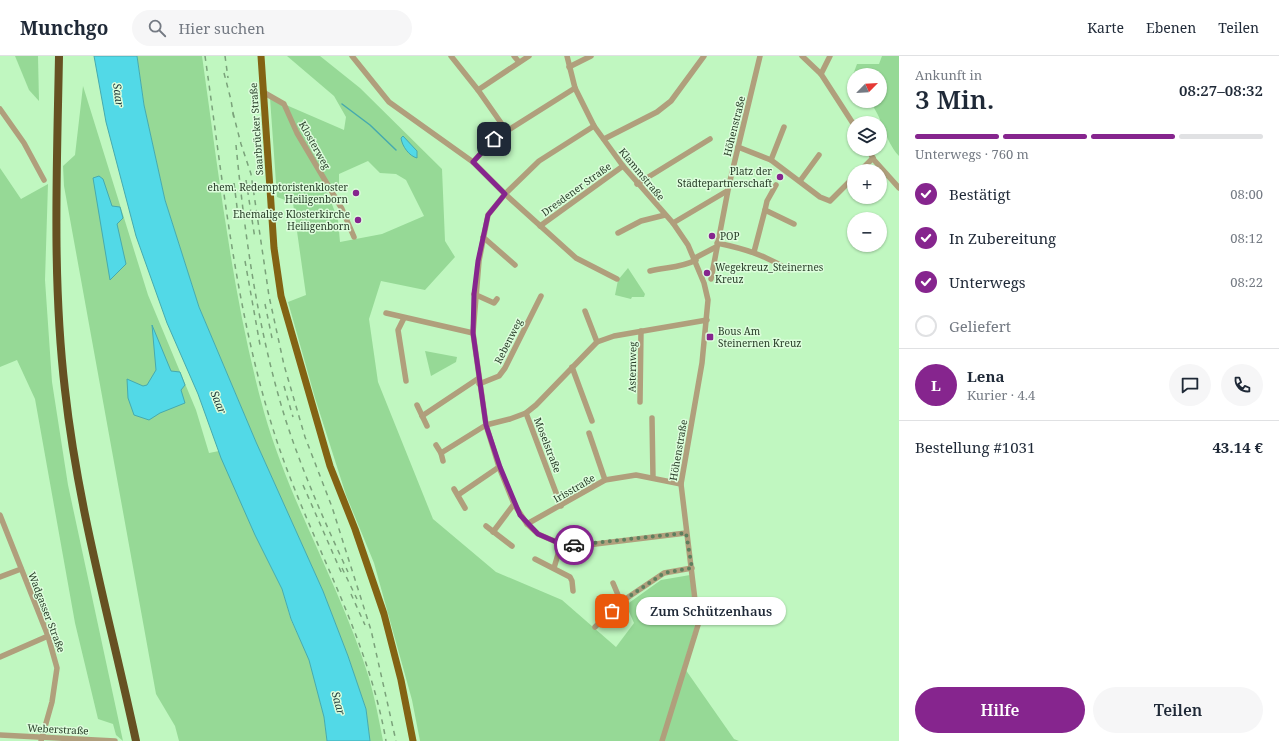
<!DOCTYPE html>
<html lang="de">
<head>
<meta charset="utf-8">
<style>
  body { margin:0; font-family:"Noto Serif",serif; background:#f6f6f7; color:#1f2937; height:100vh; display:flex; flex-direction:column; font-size:15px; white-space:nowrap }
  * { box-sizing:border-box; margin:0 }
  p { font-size:13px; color:#747a83 }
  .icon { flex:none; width:22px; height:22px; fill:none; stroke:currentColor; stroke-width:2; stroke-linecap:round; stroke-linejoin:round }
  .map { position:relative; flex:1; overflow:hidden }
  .drawer { display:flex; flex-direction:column; background:#fff; width:380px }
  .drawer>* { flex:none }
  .needle { width:26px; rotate:66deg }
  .controls { position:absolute; left:847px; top:12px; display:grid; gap:8px }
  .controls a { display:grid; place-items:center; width:40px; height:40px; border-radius:50%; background:#fff; box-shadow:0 1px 3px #0004; font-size:20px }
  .pin { position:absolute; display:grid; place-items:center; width:34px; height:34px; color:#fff; margin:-17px; border-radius:8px; box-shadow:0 2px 6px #0006 }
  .courier { position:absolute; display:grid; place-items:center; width:40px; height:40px; margin:-20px; border:3px solid #86258e; border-radius:50%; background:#fff; color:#222; box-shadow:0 1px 5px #0007 }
  .bubble { position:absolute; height:28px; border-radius:14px; background:#fff; box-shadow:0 1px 3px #0004; font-size:13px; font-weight:600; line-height:28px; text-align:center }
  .summary em { font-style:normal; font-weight:600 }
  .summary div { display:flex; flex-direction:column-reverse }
  .summary { display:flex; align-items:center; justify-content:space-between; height:68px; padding:0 16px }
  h1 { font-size:26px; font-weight:600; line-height:30px }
  .bar { display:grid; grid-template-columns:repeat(4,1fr); gap:6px 4px; align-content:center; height:48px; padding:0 16px }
  .bar i { height:5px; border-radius:3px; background:#e0e1e3 }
  .bar .selected { background:#86258e }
  .bar p { grid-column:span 4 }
  .line { display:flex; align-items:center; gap:10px; padding:0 16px; border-top:1px solid #e0e1e3 }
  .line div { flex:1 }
  .round { display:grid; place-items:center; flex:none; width:42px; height:42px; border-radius:21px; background:#f6f6f7 }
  ol { padding:0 16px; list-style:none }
  li { display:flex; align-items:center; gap:12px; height:44px }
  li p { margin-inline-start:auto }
  li .icon { padding:4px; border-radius:50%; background:#86258e; color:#fff; stroke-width:4 }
  li:last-child { color:#747a83 }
  li i { width:22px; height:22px; border:2px solid #e0e1e3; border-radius:50% }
  .button { display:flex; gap:8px; margin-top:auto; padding:8px 16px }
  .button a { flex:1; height:46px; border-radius:24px; background:#86258e; color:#fff; font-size:16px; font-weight:600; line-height:46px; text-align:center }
  .button a+a { background:#f6f6f7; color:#1f2937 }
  header { display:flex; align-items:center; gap:24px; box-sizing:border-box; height:56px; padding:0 20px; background:#fff; border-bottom:1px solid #e0e1e3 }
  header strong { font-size:19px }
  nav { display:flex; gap:22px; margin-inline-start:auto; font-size:14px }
  .search { width:280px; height:36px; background:#f6f6f7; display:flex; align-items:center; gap:10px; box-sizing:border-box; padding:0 14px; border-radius:22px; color:#747a83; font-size:15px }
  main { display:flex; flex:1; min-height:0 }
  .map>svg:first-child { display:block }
  .green { fill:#96d996; fill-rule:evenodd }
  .water { fill:#52d9e7; stroke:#46aaae }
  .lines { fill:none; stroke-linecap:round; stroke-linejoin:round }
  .stream { stroke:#46aaae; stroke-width:1.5 }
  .minor { stroke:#b09f7c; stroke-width:5.5 }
  .major { stroke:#836313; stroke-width:7 }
  .highway { stroke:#665122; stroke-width:8 }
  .rail { stroke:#7aa27a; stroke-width:1.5; stroke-dasharray:5 5; stroke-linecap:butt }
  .done { stroke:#5e7f5e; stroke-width:4; stroke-dasharray:0 7.2 }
  .route { stroke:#86258e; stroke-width:5 }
  .poi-dot { fill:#86258e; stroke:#ddfddc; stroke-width:1.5 }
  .labels { text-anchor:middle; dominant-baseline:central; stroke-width:3; stroke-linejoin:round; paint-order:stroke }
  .street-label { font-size:10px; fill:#293e29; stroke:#ddfddc }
  .poi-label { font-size:10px; fill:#293e29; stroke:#ddfddc; text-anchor:end }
  .water-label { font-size:11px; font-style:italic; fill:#1f3638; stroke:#ddfddc }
</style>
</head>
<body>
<header>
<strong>Munchgo</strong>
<div class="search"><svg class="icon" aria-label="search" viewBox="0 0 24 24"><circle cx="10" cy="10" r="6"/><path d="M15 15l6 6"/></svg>Hier suchen</div>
<nav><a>Karte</a><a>Ebenen</a><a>Teilen</a></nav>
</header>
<main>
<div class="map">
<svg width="899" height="685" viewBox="0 0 899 685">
  <rect width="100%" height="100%" fill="#c0f7c0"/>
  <!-- green -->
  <g class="green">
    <polygon points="15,0 38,0 39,45 29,34"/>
    <path d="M137 0H202C219 119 232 240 264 356 290 448 341 531 369 622 375 643 379 664 383 685H370L366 653 348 600 323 535 256 386 199 251 165 144 144 49Z"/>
    <path d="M287 0H320L360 32 442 113 445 185 455 201 425 234 381 225 369 263 378 326 433 463 496 516 562 544 616 591 634 567 626 549 661 524 690 519 695 571 683 610 734 683 739 685H420L412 644 374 507 346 439 315 342 288 246 306 239 293 147 277 141 270 42 344 74 346 61 334 40ZM368 105 380 117 396 118 406 124 424 160 382 178 340 186 338 164 325 130 339 131V118Z"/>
    <path d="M882 0H899V100C884 84 883 61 869 45H880V19H854V27L851 24 857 8H879Z"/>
    <polygon points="83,30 148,239 196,354 209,397 219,395 255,479 282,533 291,564 309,603 324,661 327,685 179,685 175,670 156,638 64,130 63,110 75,99"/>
    <polygon points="0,112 21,143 48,128 45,224 52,326 68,429 123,685 116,679 113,668 98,663 75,567 35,343 17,304 0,311"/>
    <polygon points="628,212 645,238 644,241 632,241 631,243 615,239 618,224"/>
    <polygon points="425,295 457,301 456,306 431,320"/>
  </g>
  <!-- water -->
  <g class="water">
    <polygon points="94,0 137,0 144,49 165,144 199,251 256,386 323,535 348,600 366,653 370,685 327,685 324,661 309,604 291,563 282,533 255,479 221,402 198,338 167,267 136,180 106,66"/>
    <path d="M403 80 417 95V102C409 100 402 90 401 82Z"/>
    <polygon points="99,120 103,123 112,150 120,151 123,162 117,168 126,208 110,224 93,122"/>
    <polygon points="152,269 171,315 180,316 185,329 181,334 185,347 160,357 149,364 134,359 128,342 127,323 143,330 147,329 156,314"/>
  </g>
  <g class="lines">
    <!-- stream -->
    <polyline class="stream" points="342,48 370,69 396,94"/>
    <!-- minor -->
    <g class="minor">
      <polyline points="352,0 389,46 473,106 505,138 576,202 617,223"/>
      <polyline points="451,0 478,34 506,74"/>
      <polyline points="514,0 519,6"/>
      <polyline points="567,0 575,32 594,70 623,110 673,167 688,189 704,227 708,244 702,307 681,428 698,569 662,685"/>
      <polyline points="802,0 821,18 854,69"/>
      <polyline points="569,11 591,0"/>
      <polyline points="821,18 830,0"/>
      <polyline points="478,34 529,0"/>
      <polyline points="263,36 284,48 297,77 342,153 354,181"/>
      <polyline points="0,53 24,87 44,124"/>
      <polyline points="594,70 539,105 505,138 488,159 479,205 473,277 486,369 499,411 514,448 527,468 538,478 561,488 579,490 686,477"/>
      <polyline points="604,83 657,56 671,45 704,0"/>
      <polyline points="738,91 771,104 820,141 830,145 854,121"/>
      <polyline points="868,93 874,104 899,132"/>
      <polyline points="771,104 784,71"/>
      <polyline points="473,106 494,83 575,32"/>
      <polyline points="860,115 873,102"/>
      <polyline points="800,125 819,99"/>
      <polyline points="637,128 710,83"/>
      <polyline points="765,154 767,145 776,129"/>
      <polyline points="673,167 727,135"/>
      <polyline points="540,170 623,110"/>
      <polyline points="618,177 641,165 665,159"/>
      <polyline points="483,181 515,209"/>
      <path d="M717 187C746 193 764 199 789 214"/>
      <polyline points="754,196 765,154 794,168"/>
      <polyline points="695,202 716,191"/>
      <path d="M650 215C666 211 681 212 696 204"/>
      <polyline points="711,223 729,129 760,0"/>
      <polyline points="474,238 494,247 497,243"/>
      <polyline points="585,255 597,286"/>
      <polyline points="386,257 473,277"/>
      <polyline points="404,262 398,274 406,325"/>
      <polyline points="572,311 592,365"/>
      <polyline points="479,328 499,320 505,312 541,240"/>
      <polyline points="640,346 641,275"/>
      <polyline points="417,349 427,370"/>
      <polyline points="526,357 561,450"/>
      <polyline points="422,360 479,322"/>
      <polyline points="652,362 653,422"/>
      <polyline points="589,377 605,424"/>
      <polyline points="436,389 441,397 443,405"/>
      <polyline points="441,397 486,369 510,363 526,357 536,349 597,286 614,280 707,264"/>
      <polyline points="454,433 465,452"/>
      <polyline points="458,439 499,411"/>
      <polyline points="0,459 48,580 57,612 52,646 41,685"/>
      <polyline points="527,468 605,424 636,419 681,428"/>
      <polyline points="486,470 512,490"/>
      <polyline points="493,476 514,448"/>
      <polyline points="535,503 570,521 572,525 573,535"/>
      <polyline points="554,512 561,488"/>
      <polyline points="0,521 21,513"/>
      <polyline points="613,527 621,546"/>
      <polyline points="595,571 621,546 664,517 692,512"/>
      <polyline points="0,601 48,580"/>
      <polyline points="0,679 115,685"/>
    </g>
    <!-- major -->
    <polyline class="major" points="261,0 274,192 281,240 330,410 355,473 384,558 401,624 413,685"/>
    <!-- highway -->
    <path class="highway" d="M59 0C57 111 52 223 65 334 78 453 111 568 136 685"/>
    <!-- rail -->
    <g class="rail">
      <path d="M205 0C223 125 235 252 273 373 306 479 367 574 386 685"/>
      <polyline points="225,0 228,22"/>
      <polyline points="224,17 231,44 234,63"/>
      <polyline points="233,57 241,88 251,118 269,240 284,309 305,381 332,451 371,574 396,685"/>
      <path d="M236 89C245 182 258 276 286 365 303 417 325 467 348 516"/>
      <polyline points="246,124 255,183"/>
      <polyline points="234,127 238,159"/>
      <polyline points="245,205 260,289"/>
      <polyline points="265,248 272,282"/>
      <polyline points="284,330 293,361"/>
      <polyline points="303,429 342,518"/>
      <polyline points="342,512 357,543"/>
      <polyline points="351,538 365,569"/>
    </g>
  </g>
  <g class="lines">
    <!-- done -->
    <polyline class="done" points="574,489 686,477 692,512 664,517 621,546 612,555"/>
    <!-- route -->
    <polyline class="route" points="494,83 473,106 505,138 488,159 478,205 474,238 473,277 486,369 500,411 520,459 538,478 561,488 574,489"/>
  </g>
  <!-- markers -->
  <g class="poi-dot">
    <circle cx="780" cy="121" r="4"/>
    <circle cx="356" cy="137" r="4"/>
    <circle cx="358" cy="164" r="4"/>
    <circle cx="712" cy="180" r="4"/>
    <circle cx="707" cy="217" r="4"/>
    <rect x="706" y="277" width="8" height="8" rx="2"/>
  </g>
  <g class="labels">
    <!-- street labels -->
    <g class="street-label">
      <text transform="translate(734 70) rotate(-76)">Höhenstraße</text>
      <text transform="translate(256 73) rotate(-94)">Saarbrücker Straße</text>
      <text transform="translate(315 89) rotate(61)">Klosterweg</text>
      <text transform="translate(642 118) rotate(50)">Klammstraße</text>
      <text transform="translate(576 133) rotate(-36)">Dresdener Straße</text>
      <text transform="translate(508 285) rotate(-63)">Rebenweg</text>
      <text transform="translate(632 311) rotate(-89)">Asternweg</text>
      <text transform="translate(548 389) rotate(69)">Moselstraße</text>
      <text transform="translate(678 394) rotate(-80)">Höhenstraße</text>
      <text transform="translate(574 432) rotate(-30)">Irisstraße</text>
      <text transform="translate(47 556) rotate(69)">Wadgasser Straße</text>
      <text transform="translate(58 673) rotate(3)">Weberstraße</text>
    </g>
    <!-- poi labels -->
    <g class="poi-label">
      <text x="772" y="115">Platz der<tspan x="772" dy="12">Städtepartnerschaft</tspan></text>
      <text x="348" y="131">ehem. Redemptoristenkloster<tspan x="348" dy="12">Heiligenborn</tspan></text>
      <text x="350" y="158">Ehemalige Klosterkirche<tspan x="350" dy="12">Heiligenborn</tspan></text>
      <text x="720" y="180" text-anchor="start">POP</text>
      <text x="715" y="211" text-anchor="start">Wegekreuz_Steinernes<tspan x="715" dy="12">Kreuz</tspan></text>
      <text x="718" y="275" text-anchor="start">Bous Am<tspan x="718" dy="12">Steinernen Kreuz</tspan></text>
    </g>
    <!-- water labels -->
    <g class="water-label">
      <text transform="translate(119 39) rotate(82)">Saar</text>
      <text transform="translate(219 346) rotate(67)">Saar</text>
      <text transform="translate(339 647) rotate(74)">Saar</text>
    </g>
  </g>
</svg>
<div class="controls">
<a><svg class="needle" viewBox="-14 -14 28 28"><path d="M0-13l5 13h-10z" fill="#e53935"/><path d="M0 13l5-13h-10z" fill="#747a83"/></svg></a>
<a><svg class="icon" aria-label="layers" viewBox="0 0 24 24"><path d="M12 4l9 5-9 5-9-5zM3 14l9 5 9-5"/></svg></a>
<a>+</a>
<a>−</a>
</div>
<div class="pin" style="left:612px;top:555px;background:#ea580c"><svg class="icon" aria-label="bag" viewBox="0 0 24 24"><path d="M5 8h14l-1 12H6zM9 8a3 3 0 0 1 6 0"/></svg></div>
<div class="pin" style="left:494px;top:83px;background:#1f2937"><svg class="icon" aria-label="home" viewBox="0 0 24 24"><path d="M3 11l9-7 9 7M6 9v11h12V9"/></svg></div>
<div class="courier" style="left:574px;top:489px"><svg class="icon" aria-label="car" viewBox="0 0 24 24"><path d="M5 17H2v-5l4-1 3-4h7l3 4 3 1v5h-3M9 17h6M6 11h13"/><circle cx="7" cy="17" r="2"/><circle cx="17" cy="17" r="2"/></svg></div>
<div class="bubble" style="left:636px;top:541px;width:150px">Zum Schützenhaus</div>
</div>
<section class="drawer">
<div class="summary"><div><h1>3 Min.</h1><p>Ankunft in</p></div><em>08:27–08:32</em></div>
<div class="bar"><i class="selected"></i><i class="selected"></i><i class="selected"></i><i></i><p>Unterwegs · 760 m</p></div>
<ol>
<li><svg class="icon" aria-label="check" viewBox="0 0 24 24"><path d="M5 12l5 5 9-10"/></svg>Bestätigt<p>08:00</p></li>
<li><svg class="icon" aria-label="check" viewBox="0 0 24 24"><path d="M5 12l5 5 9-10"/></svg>In Zubereitung<p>08:12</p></li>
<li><svg class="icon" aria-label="check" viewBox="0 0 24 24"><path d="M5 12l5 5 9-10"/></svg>Unterwegs<p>08:22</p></li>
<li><i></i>Geliefert</li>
</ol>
<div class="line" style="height:72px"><b class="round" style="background:#86258e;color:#fff">L</b><div><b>Lena</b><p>Kurier · 4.4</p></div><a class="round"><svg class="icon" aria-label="chat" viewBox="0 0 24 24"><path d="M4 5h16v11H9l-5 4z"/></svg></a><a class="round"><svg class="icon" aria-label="phone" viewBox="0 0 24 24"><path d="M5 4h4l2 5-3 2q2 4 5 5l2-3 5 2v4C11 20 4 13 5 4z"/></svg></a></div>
<div class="line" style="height:52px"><div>Bestellung #1031</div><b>43.14 €</b></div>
<div class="button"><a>Hilfe</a><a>Teilen</a></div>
</section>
</main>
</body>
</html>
